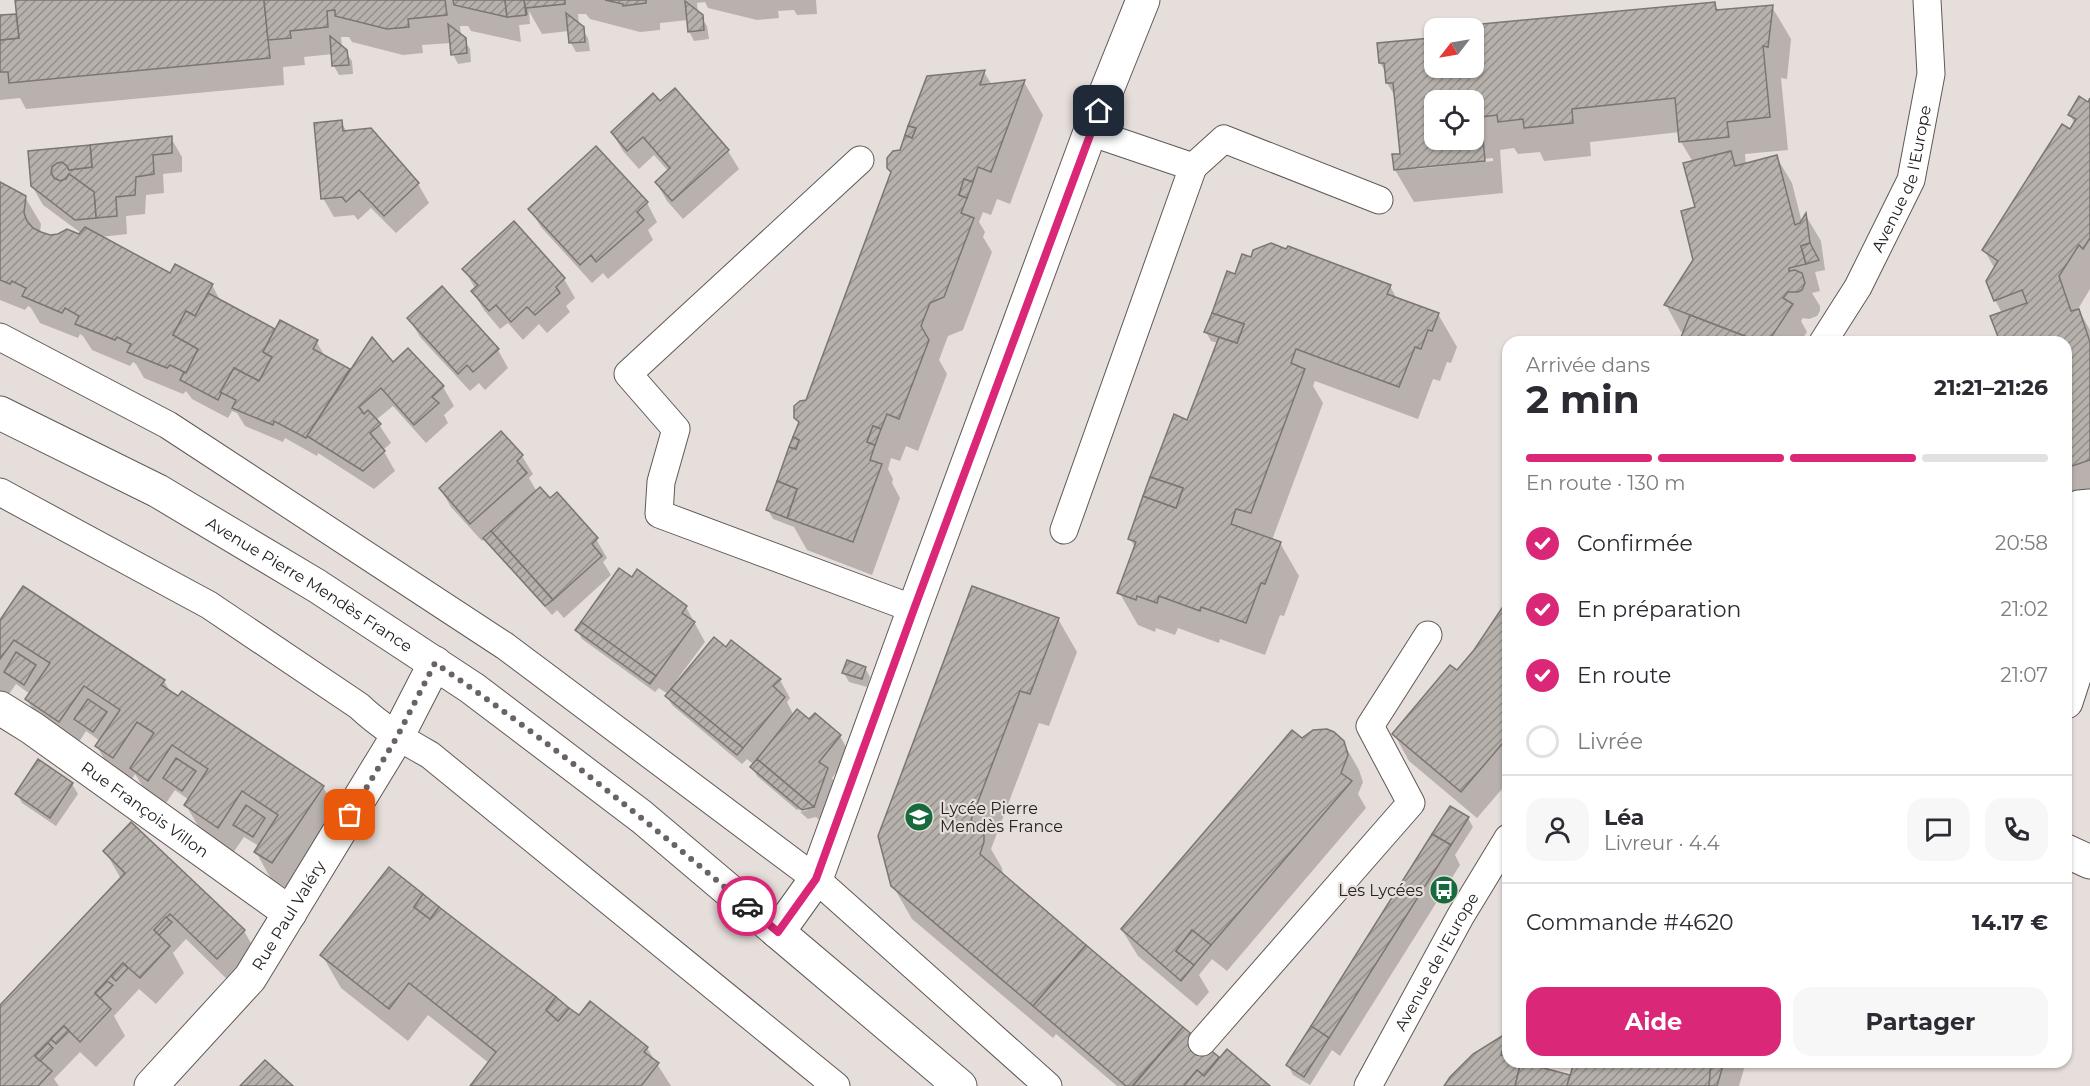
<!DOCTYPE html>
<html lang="fr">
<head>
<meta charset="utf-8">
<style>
  body { margin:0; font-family:Montserrat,sans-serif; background:#f7f7f7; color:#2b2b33; height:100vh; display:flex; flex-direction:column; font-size:22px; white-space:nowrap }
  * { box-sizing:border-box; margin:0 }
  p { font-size:20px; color:#7c7c81 }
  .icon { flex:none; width:33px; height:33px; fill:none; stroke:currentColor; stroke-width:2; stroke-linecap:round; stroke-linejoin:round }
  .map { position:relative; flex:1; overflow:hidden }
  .sheet { position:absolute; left:1502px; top:336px; width:570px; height:732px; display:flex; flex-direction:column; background:#fff; border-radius:18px; box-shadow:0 2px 4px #0004 }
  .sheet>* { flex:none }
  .needle { width:39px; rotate:239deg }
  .tools { position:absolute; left:1424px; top:18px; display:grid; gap:12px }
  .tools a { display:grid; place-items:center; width:60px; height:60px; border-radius:12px; background:#fff; box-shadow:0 2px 4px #0004; font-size:30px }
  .pin { position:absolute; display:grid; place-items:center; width:51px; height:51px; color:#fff; margin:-26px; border-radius:12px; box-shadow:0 3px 9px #0006 }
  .courier { position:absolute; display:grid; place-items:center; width:60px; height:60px; margin:-30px; border:4px solid #db2777; border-radius:50%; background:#fff; color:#222; box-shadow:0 2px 8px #0007 }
  .head em { font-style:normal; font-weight:700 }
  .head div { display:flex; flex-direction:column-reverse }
  .head { display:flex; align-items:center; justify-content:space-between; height:102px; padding:0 24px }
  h1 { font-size:39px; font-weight:700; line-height:45px }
  .bar { display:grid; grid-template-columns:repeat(4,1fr); gap:9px 6px; align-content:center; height:72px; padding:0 24px }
  .bar i { height:8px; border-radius:4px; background:#e1e1e2 }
  .bar .active { background:#db2777 }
  .bar p { grid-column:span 4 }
  .line { display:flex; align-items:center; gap:15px; padding:0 24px; border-top:2px solid #e1e1e2 }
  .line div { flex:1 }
  .round { display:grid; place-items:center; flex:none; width:63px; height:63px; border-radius:18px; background:#f7f7f7 }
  ol { padding:0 24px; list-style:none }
  li { display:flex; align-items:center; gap:18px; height:66px }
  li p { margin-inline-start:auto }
  li .icon { padding:6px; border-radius:50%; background:#db2777; color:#fff; stroke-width:4 }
  li:last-child { color:#7c7c81 }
  li i { width:33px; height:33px; border:3px solid #e1e1e2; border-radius:50% }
  .button { display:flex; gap:12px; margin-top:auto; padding:12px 24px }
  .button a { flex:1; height:69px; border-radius:18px; background:#db2777; color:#fff; font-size:24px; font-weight:700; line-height:69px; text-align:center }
  .button a+a { background:#f7f7f7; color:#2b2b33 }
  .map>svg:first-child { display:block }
  .shadow { fill:#0003; fill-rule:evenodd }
  .building { fill:url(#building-hatch); stroke:#7b7671; stroke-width:1.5; fill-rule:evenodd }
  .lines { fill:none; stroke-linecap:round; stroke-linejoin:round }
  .lane-casing { stroke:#605955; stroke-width:29 }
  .street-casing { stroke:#605955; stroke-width:35 }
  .lane { stroke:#fff; stroke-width:27 }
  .street { stroke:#fff; stroke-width:33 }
  .done { stroke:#696462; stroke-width:6; stroke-dasharray:0 10.8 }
  .route { stroke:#db2777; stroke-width:8 }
  .labels { text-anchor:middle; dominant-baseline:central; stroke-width:4.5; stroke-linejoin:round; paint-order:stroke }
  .street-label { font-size:16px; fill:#252221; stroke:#e6deda }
  .poi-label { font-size:16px; fill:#252221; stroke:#e6deda; text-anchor:start }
</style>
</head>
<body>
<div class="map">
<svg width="2090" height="1086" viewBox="0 0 2090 1086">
  <defs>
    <pattern id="building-hatch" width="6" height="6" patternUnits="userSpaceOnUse" patternTransform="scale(1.5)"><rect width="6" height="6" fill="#b6b1ab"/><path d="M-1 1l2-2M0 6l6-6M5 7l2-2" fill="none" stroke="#94908b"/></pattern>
  </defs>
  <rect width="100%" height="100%" fill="#e6deda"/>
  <!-- shadow -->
  <g class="shadow">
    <polygon points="17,0 816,0 817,14 797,15 794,10 778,11 779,18 757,20 708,8 705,2 697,3 698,13 707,26 709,39 694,41 689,31 688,20 660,23 660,30 640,32 590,19 586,14 578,14 579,25 588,38 590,51 576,52 571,43 569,31 542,34 529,11 530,24 519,25 521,42 471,31 468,26 460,26 461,36 470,49 471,62 458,64 453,54 451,43 422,45 423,53 403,55 352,42 349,37 341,37 342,47 352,61 353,74 339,75 334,66 333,54 304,57 305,65 283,67 284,85 26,109 20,98 0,100 0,17 15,15 19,21"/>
    <path d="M1714 4 1719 11 1772 7 1791 39 1787 79 1781 78 1788 150 1745 154 1746 165 1776 156 1792 183 1802 223 1806 216 1821 241 1825 270 1815 272 1820 291 1812 293 1820 306V311L1817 316 1809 319 1803 318 1801 321 1807 332 1800 342H1681L1684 333 1681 332 1666 305 1694 260 1696 208 1693 162 1681 142 1680 132 1590 142 1591 156 1544 161 1540 152 1518 154 1514 148 1500 150 1503 193 1414 202 1395 170 1402 155 1396 98 1387 83V74L1380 63 1433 39 1434 31V68H1473V28H1456ZM1434 100H1473V140H1434ZM1493 158V161L1416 169V166Z"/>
    <polygon points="984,72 992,85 1024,82 1043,115 1010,204 997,199 991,215 983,212 979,222 985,232 983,237 992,252 963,330 948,336 939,360 947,374 918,451 906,446 900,461 891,458 888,469 893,479 892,483 900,498 872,575 807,550 794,527 773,519 768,510 800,424 796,417 807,402 892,174 888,168 901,152"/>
    <polygon points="2090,101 2090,289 2078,309 2090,330 2090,499 2066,502 2066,342 2001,342 2002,313 1995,300 1995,269 1984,250 2071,131 2075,124 2070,115 2088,104"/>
    <polygon points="660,103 728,151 739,169 683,219 667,201 656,182 669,172 654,155 639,169 623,151 612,133"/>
    <polygon points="341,122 347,132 371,130 418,184 429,203 396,233 371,208 358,220 354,215 334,217 323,198"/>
    <polygon points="171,138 182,157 182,172 163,174 164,193 146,195 145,214 126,216 127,234 101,237 171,275 212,285 221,302 276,331 316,341 326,358 351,371 393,364 408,350 443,387 454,406 444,415 448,423 426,443 393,406 376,420 391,443 383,450 395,471 374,489 318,453 317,456 285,438 283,442 245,426 237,413 232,411 228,418 192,399 186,391 183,394 144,378 136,364 133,362 130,366 92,350 83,336 80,334 78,338 40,323 31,308 28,306 25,310 0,300 0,183 25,197 41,224 40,233 49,236 85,236 43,205 32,186"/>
    <polygon points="596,149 647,203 657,222 648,230 653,240 608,279 603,273 592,283 541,227 530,209"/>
    <polygon points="514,223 564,279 575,298 566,306 570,312 547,333 539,324 523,340 508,323 500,329 484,310 473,292 475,288 464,269"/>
    <polygon points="1236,275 1390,286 1397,299 1438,314 1457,347 1451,363 1447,362 1440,381 1433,379 1418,419 1315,381 1313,386 1323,403 1272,540 1280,543 1299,576 1284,616 1280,615 1265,655 1220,639 1219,643 1178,628 1175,635 1156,628 1155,632 1138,625 1119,592 1135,548 1130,538 1188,421 1218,343 1211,341 1206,332"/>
    <polygon points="409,318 498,350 508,368 485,390 479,383 470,391 420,337"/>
    <polygon points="522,456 533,474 529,478 537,492 596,539 607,558 603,562 611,575 564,618 557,610 552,615 491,547 485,538 482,541 451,507 440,488"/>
    <polygon points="632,579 686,607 705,642 676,681 678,682 726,649 780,680 790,698 787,702 794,716 840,736 850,754 832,778 838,788 825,825 816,817 808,819 800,812 808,810 805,808 797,810 757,776 752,767 754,765 747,759 742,764 672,705 667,696 668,694 659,688 655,692 582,639 577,630"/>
    <polygon points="1508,601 1508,782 1477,818 1409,761 1394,734 1458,672 1475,651"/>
    <polygon points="1058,619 1077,652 1049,726 1039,723 991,849 1002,868 1003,876 1219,1059 1268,1086 1117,1086 1056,1034 1053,1038 912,919 893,886"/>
    <polygon points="0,623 164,681 171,693 323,787 339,814 288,889 271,879 256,852 259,846 244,837 233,853 201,831 186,805 189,800 175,790 164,806 148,795 135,774 129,784 112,773 97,746 100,741 86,731 75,748 42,726 27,699 30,694 16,684 4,701 0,698"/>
    <polygon points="865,668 870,677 867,687 849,682 844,673"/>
    <polygon points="1302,740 1343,742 1359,770 1363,782 1358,794 1366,808 1227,971 1212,959 1199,975 1209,992 1197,1006 1138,956 1122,930"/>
    <polygon points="39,761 72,784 78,794 56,826 22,803 17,794"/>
    <polygon points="1468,818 1473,827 1455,855 1460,865 1340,1056 1332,1050 1310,1085 1293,1075 1288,1065"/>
    <polygon points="105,851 244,931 259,957 233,985 186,939 173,953 184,973 156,1004 139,989 114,1016 125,1036 96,1067 80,1052 54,1079 59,1086 0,1086 0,1007 121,879"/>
    <polygon points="322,955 579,1017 647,1048 671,1086 472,1086 489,1063 428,1015 408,1041 341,988"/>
    <polygon points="1507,1035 1508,1062 1522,1062 1569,1077 1571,1079 1576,1062 1746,1062 1739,1086 1446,1086 1474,1056"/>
  </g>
  <!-- building -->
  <g class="building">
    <polygon points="15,0 264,0 270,58 9,83 8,72 0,72 0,40 19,38"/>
    <polygon points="264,0 445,0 447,15 408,19 409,27 387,29 335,16 335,10 327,11 328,27 290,31 291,38 268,40"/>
    <polygon points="453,0 505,0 507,17 454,5"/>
    <polygon points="505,0 524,0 526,15 507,17"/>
    <polygon points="524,0 565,0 565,4 526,8 527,15"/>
    <polygon points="605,0 646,0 646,3 623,6 623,4"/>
    <polygon points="685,1 703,15 704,30 688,32"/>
    <path d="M1715 2 1716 10 1773 5 1768 47 1763 46 1770 117 1727 122 1729 137 1679 142 1675 98 1572 109 1573 123 1524 128 1523 119 1498 122 1497 115 1481 117 1485 161 1394 170 1392 154H1400L1393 83H1386L1384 63H1379L1377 43 1431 38V29H1434V68H1473V28H1440ZM1434 100H1473V140H1434Z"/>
    <polygon points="566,13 584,27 585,42 569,43"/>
    <polygon points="16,14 19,38 0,40 0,15"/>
    <polygon points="448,24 466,38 467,53 451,55"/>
    <polygon points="330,36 347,50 349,65 332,66"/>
    <polygon points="985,70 980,85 1025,80 991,172 978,167 973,182 964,179 959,195 967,198 961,213 974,218 944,297 930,303 921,326 929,340 899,419 887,414 881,429 873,426 867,442 875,445 870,460 882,464 853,542 787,518 797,489 777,481 789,447 796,449 799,440 793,437 799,422 794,418 794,406 800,401 806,400 891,172 887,168 887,158 893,151 900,150 905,135 912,138 916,128 908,126 927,76"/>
    <polygon points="675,88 729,150 672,201 655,182 670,168 643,137 627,151 611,132 653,93 660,101"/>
    <polygon points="2079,96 2088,102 2090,98 2090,238 2083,249 2079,245 2059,276 2071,311 2079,309 2090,342 2090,460 2066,468 2066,342 2000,342 1990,316 2027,303 2022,290 1994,301 1986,281 1998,261 1982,250 2062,124 2070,129 2076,119 2068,115"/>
    <polygon points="342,120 343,131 371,128 419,183 384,216 359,190 346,202 342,197 321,199 314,123"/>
    <polygon points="908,126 916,128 912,138 905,135"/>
    <polygon points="172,136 172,153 153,155 154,174 136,177 135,195 116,197 117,216 96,218 94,192 69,174 66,179 60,181 54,178 51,173 52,167 57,163 62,162 67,166 69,170 92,167 90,145"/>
    <polygon points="90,145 92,167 69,170 67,166 62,162 57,163 52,167 51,173 54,178 60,181 66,179 69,174 94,192 96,218 75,220 31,186 28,151"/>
    <polygon points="596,146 648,202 637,212 644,220 596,262 591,255 580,265 528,209"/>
    <polygon points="1731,151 1735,166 1777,155 1795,225 1800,223 1806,213 1810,243 1801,246 1806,264 1789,268 1789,271 1795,270 1802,273 1805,283 1802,290 1798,292 1788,292 1783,298 1793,304 1768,342 1762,342 1747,337 1664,305 1693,260 1681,211 1695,207 1683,163"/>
    <polygon points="964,179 973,182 967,198 959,195"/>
    <polygon points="0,182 26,196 24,213 27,221 33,228 41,232 50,235 58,234 67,229 79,234 85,227 170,273 175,264 213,284 195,316 186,311 173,335 198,349 186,373 170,365 167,368 127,352 131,344 117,337 115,340 75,324 79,316 65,308 62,313 22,296 26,288 12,281 10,284 0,280"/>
    <polygon points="514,221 565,278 556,287 560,293 535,315 527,307 511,322 496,305 489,311 471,291 478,285 462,269"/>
    <polygon points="1271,243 1286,249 1288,246 1391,285 1387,294 1439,313 1432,331 1428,330 1421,349 1415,347 1399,387 1296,349 1291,363 1305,369 1251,513 1236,509 1231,524 1281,542 1265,584 1261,583 1246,623 1201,607 1200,611 1159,596 1157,603 1137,596 1136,600 1117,593 1136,542 1128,539 1143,496 1176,508 1183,488 1150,477 1174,414 1187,420 1219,337 1237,343 1244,324 1212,313 1227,271 1235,274 1242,254 1251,257 1253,250"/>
    <polygon points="1810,243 1819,260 1806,264 1801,246"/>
    <polygon points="442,286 499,349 473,372 467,365 458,374 407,318"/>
    <polygon points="208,293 275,329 263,352 272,357 259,381 234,368 218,400 180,380 184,372 186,373 198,349 173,335 186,311 195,316"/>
    <polygon points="1212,313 1244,324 1237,343 1204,332"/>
    <polygon points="1690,315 1747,337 1745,342 1679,342"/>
    <polygon points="280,320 318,340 313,349 350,369 306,438 274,421 273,425 232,408 236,400 220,392 234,368 259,381 272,357 263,352"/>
    <polygon points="372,337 393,362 408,348 444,386 432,397 439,403 414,425 381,388 359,407 364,414 368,410 381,424 370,433 385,451 363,471 307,436"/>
    <polygon points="873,426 881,429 875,445 867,442"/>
    <polygon points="501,431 523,455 517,461 527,473 470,524 439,488"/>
    <polygon points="793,437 799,440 796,449 789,447"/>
    <polygon points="1150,477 1183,488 1176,508 1143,496"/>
    <polygon points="777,481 797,489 787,518 766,510"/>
    <polygon points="540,487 550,498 557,492 598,538 592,544 602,556 553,600 491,531"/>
    <polygon points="491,531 553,600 545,606 483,538"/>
    <polygon points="619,568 632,577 637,569 687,606 682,613 695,622 656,676 581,622"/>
    <polygon points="23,586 165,680 161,685 178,696 182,691 324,786 272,863 254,852 278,815 242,791 218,828 184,805 208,769 172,745 148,781 130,768 154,733 137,722 113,758 95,746 120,710 84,686 59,722 25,699 50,663 14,640 0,659 0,620"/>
    <polygon points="972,586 1059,618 1030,694 1020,691 971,820 977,824 984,833 984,842 980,854 1086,945 1033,1006 891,886 878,836"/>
    <polygon points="1508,599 1508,737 1461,792 1392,734 1450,665 1457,670 1474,650"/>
    <polygon points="581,622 656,676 650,684 575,630"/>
    <polygon points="714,637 726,647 731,640 781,679 773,686 785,697 743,748 671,689"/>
    <polygon points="16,652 36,665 24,685 4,672"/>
    <polygon points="847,660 866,667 862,679 842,673"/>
    <polygon points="671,689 743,748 737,755 665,696"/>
    <polygon points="88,699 107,712 93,732 74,719"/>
    <polygon points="797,709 809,719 815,713 841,735 819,762 828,768 814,807 757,759"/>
    <polygon points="1327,729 1334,732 1344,741 1348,755 1341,773 1352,781 1211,945 1192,930 1176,951 1194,965 1181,981 1121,929 1292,730 1302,738 1313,730"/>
    <polygon points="176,758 196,771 182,791 163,778"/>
    <polygon points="38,759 73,783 50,818 15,794"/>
    <polygon points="757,759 814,807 802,810 750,767"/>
    <polygon points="246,805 265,818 253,837 233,825"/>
    <polygon points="1450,806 1469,817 1451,845 1432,834"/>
    <polygon points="131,822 245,930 217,959 170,914 154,930 170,946 140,978 123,963 95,993 111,1009 80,1042 64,1026 35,1056 52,1071 38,1086 0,1086 0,1005 125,873 103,851"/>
    <polygon points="1432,834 1451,845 1329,1038 1311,1026"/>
    <polygon points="389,867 423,894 414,907 430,919 439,907 556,997 546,1010 558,1021 569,1008 579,1015 590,1001 648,1047 644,1052 659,1063 641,1086 470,1086 496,1052 409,983 389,1009 320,955"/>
    <polygon points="423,894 439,907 430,919 414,907"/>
    <polygon points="166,917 172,922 159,935 154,930"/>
    <polygon points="1192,930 1211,945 1194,965 1176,951"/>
    <polygon points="1086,945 1183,1027 1132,1086 1126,1086 1033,1006"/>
    <polygon points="123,963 128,968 116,981 111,976"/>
    <polygon points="107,981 113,985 100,998 95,993"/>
    <polygon points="556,997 569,1008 558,1021 546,1010"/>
    <polygon points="64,1026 69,1031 56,1044 51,1039"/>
    <polygon points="1311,1026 1329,1038 1304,1077 1286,1065"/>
    <polygon points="1183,1027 1219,1057 1204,1076 1197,1070 1184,1086 1133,1086"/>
    <polygon points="1507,1033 1501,1055 1508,1057 1508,1062 1521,1062 1515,1086 1444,1086 1450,1077 1473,1054"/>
    <polygon points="48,1043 53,1048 40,1061 35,1056"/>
    <polygon points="1227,1049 1270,1086 1184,1086 1197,1070 1204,1076"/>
    <polygon points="265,1060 293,1086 240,1086"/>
    <polygon points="1521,1062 1570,1075 1567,1086 1515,1086"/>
    <polygon points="1574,1062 1711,1062 1711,1076 1709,1086 1567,1086"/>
    <polygon points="1711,1062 1724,1062 1717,1086 1709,1086"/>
  </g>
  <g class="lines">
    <!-- lane casing -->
    <g class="lane-casing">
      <g id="lane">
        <polyline points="860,160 628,374 676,429 661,482 659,514 914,609"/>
        <polyline points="1193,167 1224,139 1379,200"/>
        <polyline points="0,337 168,425 505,646 816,879 1048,1086"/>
        <path id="s1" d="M1823 342 1858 287 1911 180 1931 74 1927 0"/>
        <path d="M0 492 209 605 359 706C381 727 405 741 430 755L836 1086"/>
        <polyline points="1064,530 1193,167 1090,132"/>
        <polyline points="1202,1042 1411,803 1370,726 1428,635"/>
        <path id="s2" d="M1368 1086 1460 917 1508 838"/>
      </g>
    </g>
    <!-- street casing -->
    <g class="street-casing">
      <g id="street">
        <path id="s3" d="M0 413 158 491 317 586 472 688 642 817 960 1086"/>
        <polyline points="2066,702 2080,659 2079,507 2090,506"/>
        <path id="s4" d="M0 708 32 728 290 913"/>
        <polyline points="2066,851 2090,862"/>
        <polyline points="778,932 816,879 914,609 1090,132 1143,0"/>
        <path id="s5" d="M151 1086 250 978 397 737 435 663"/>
      </g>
    </g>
    <!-- lane -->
    <use href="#lane" class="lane"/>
    <!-- street -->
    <use href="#street" class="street"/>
  </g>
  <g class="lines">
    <!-- done -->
    <path class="done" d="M350 815 397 737 435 663C544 737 647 821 747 906"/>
    <!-- route -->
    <polyline class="route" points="747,906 778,932 816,879 914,609 1099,111"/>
  </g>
  <!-- icons -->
  <defs>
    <g id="school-disc" transform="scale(1.5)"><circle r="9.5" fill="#176a3c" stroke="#e6deda"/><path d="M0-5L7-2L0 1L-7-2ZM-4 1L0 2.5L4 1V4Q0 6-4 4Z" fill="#fff"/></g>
    <g id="bus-disc" transform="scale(1.5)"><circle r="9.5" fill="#176a3c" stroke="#e6deda"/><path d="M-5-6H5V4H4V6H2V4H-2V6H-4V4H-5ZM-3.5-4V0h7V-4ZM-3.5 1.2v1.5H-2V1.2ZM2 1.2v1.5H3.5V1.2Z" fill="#fff"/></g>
  </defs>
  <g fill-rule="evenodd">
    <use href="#school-disc" x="919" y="817"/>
    <use href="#bus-disc" x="1444" y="890"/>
  </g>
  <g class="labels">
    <!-- street labels -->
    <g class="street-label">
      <text stroke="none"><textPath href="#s1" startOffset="183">Avenue de l'Europe</textPath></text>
      <text stroke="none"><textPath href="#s3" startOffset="354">Avenue Pierre Mendès France</textPath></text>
      <text stroke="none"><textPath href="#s4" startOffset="177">Rue François Villon</textPath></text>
      <text stroke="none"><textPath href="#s5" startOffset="220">Rue Paul Valéry</textPath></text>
      <text stroke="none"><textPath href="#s2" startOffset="142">Avenue de l'Europe</textPath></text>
    </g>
    <!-- poi labels -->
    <g class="poi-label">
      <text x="940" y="808">Lycée Pierre<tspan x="940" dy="18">Mendès France</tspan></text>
      <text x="1423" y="890" text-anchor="end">Les Lycées</text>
    </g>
  </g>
</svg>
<div class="tools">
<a><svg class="needle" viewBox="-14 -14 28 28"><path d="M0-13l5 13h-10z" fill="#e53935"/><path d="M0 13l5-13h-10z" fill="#7c7c81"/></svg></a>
<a><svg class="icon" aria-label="locate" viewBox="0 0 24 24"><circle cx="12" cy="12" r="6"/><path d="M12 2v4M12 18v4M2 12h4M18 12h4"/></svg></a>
</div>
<div class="pin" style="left:350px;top:815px;background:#ea580c"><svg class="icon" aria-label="bag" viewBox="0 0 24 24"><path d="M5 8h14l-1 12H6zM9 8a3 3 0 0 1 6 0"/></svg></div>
<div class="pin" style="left:1099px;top:111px;background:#1f2937"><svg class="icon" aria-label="home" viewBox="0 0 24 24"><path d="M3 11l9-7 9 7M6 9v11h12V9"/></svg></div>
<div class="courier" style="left:747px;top:906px"><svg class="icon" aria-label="car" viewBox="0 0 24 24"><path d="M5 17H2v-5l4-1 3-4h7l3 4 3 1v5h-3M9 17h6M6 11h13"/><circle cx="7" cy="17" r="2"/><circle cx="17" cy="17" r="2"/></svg></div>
<section class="sheet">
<div class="head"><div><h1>2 min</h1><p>Arrivée dans</p></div><em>21:21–21:26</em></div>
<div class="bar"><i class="active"></i><i class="active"></i><i class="active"></i><i></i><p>En route · 130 m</p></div>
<ol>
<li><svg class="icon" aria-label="check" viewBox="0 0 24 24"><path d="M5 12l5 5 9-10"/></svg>Confirmée<p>20:58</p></li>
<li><svg class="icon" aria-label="check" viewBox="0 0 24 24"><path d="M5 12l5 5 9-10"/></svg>En préparation<p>21:02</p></li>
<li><svg class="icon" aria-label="check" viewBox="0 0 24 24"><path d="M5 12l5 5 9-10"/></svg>En route<p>21:07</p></li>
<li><i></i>Livrée</li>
</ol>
<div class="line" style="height:108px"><a class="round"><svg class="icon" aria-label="person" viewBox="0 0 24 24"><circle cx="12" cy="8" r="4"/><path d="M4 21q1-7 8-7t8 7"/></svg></a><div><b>Léa</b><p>Livreur · 4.4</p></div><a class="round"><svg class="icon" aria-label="chat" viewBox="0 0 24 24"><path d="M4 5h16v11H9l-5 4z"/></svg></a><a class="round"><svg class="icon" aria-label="phone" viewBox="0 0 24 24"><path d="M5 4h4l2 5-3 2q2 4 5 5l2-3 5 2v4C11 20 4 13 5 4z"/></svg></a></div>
<div class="line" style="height:78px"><div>Commande #4620</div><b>14.17 €</b></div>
<div class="button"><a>Aide</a><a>Partager</a></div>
</section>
</div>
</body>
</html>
